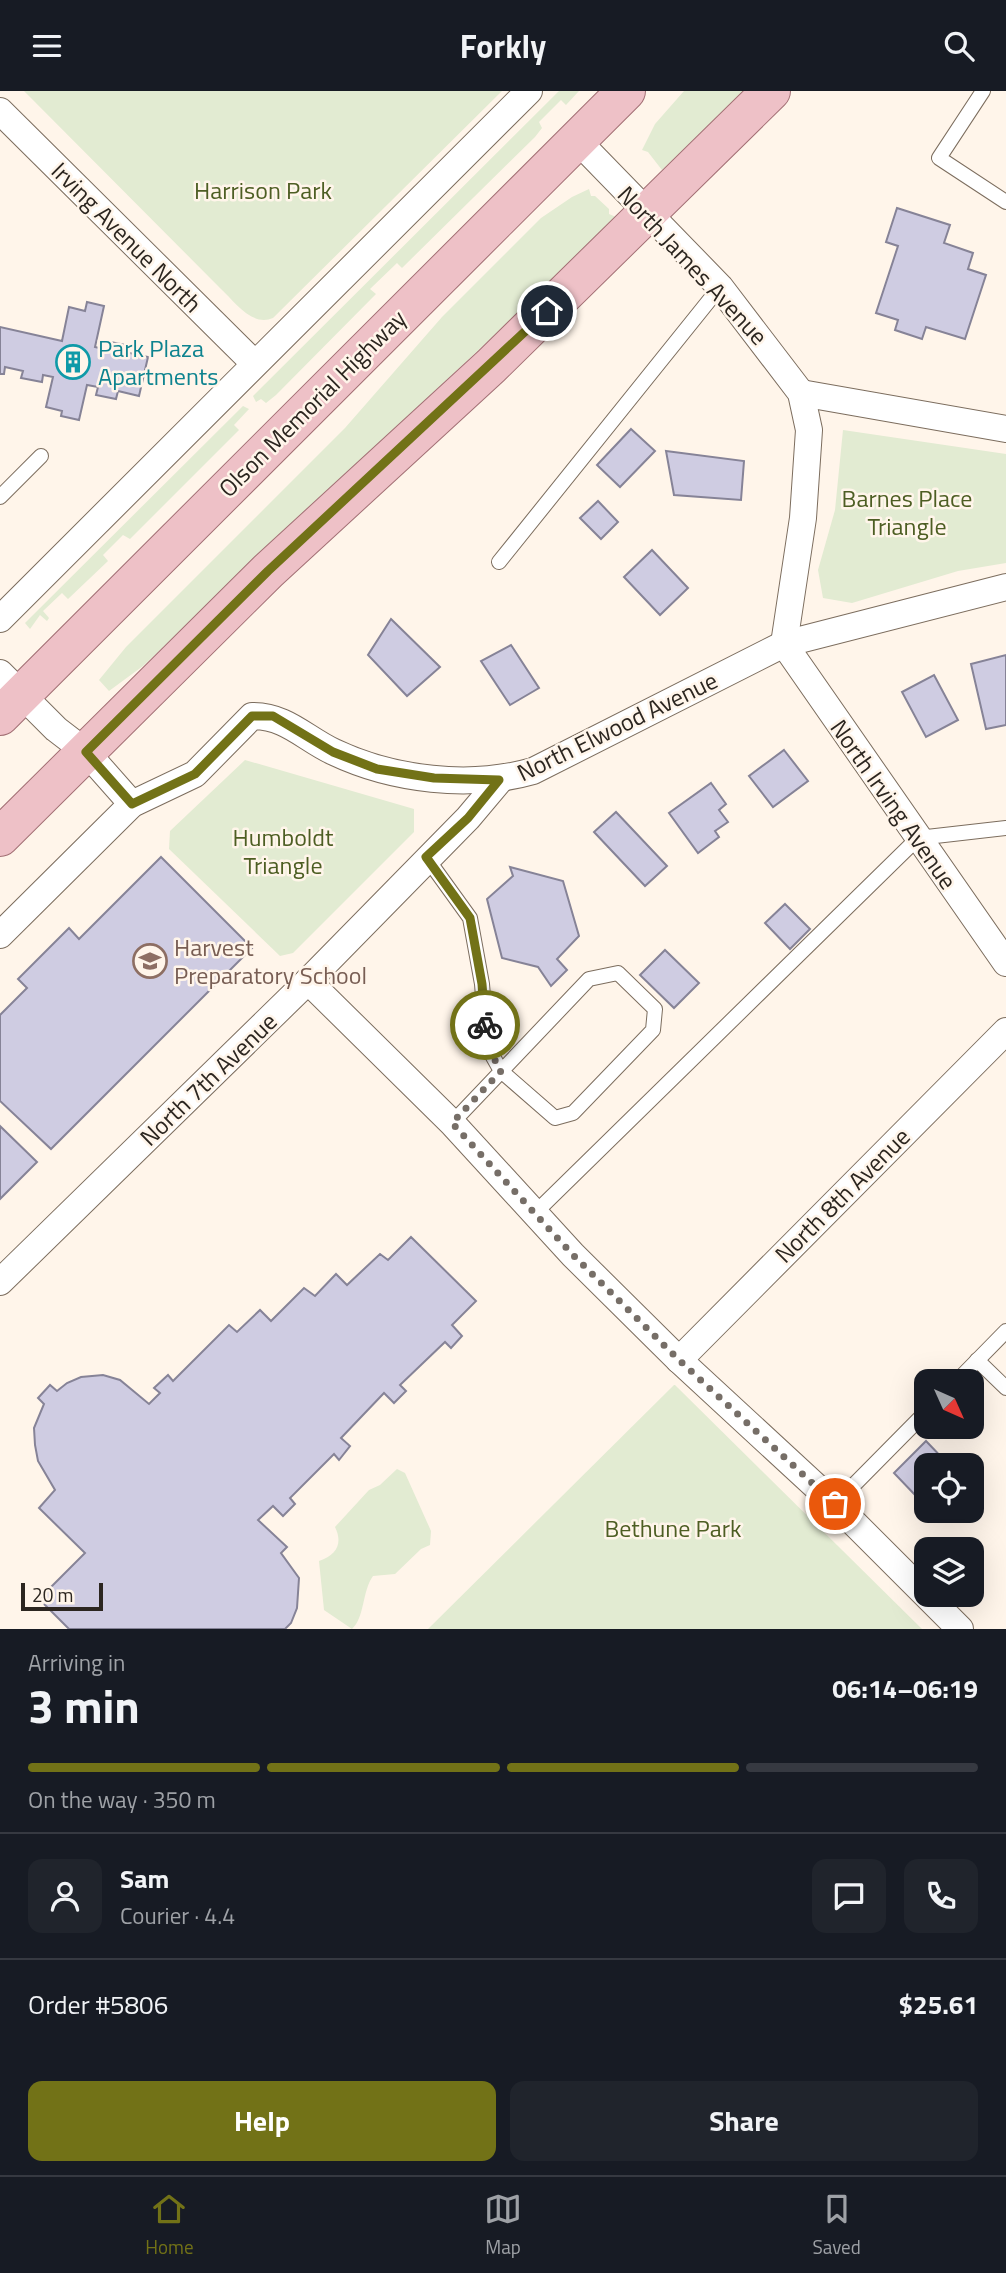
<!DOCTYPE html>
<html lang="en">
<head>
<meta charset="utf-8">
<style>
  body { margin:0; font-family:"Titillium Web",sans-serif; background:#20242c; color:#f1f3f6; height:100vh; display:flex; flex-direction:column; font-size:26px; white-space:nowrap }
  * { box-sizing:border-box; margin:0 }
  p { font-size:23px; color:#9ea1a6 }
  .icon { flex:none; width:38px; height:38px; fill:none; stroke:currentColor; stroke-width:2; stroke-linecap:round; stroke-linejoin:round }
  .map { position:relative; height:1538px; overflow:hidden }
  .panel { display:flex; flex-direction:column; background:#171b24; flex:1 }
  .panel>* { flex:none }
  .needle { width:46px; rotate:135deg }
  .buttons { position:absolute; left:914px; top:1278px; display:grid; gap:14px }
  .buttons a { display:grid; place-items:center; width:70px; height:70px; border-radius:14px; background:#171b24; box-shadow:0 7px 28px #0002; font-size:35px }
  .scale { position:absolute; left:21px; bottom:18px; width:82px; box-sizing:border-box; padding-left:7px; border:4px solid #2c2620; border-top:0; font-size:19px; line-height:24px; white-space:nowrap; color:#2c2620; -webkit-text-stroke:5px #fff5ea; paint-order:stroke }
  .pin { position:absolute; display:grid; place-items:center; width:60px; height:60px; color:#fff; margin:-30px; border:4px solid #fff; border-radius:50%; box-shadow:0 2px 7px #0007 }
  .courier { position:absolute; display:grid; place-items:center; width:70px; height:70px; margin:-35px; border:5px solid #727217; border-radius:50%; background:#fff; color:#222; box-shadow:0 2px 9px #0007 }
  .head em { font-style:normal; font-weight:700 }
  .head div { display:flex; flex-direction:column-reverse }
  .head { display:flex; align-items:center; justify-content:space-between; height:119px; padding:0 28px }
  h1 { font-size:46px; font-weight:700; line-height:52px }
  .bar { display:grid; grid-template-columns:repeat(4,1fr); gap:10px 7px; align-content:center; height:84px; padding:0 28px }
  .bar i { height:9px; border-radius:5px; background:#363941 }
  .bar .current { background:#727217 }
  .bar p { grid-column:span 4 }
  .line { display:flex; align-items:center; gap:18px; padding:0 28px; border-top:2px solid #363941 }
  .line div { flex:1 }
  .round { display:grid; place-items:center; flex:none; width:74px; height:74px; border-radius:14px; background:#20242c }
  .action { display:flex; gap:14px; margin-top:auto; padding:14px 28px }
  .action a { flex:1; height:80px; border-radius:14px; background:#727217; color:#fff; font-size:28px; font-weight:700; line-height:80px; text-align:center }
  .action a+a { background:#20242c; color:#f1f3f6 }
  header { display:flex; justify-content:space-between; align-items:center; height:91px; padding:0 28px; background:#171b24; font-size:32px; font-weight:700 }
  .tabs { display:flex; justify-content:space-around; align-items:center; height:98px; border-top:2px solid #363941; background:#171b24; font-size:19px; color:#9ea1a6 }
  .tabs a { display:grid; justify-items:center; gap:4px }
  .tabs .current { color:#727217 }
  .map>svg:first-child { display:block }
  .green { fill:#e2ebd2 }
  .building { fill:#cfcce2; stroke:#868397; stroke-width:2 }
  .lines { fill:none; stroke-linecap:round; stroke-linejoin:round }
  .service-casing { stroke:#7c6d5e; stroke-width:16 }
  .minor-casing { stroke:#7c6d5e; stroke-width:28 }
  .primary-casing { stroke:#a26f74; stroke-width:40 }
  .service { stroke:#fff; stroke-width:14 }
  .minor { stroke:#fff; stroke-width:26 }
  .primary { stroke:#eec1c7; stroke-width:38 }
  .done { stroke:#766e67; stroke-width:7; stroke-dasharray:0 12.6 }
  .route { stroke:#727217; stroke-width:9 }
  .labels { text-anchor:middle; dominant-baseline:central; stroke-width:5; stroke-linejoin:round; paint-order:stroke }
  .park-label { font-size:24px; fill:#4d5e23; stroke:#fff5ea }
  .street-label { font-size:24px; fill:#2c2620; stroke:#fff5ea }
  .culture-label { font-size:24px; fill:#0d838f; stroke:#fff5ea; text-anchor:start }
  .education-label { font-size:24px; fill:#785e54; stroke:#fff5ea; text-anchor:start }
</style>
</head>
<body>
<header><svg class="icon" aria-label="menu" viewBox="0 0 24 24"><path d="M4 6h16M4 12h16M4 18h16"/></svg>Forkly<svg class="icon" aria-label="search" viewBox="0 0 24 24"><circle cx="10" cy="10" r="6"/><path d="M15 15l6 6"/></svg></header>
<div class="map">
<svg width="1006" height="1538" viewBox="0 0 1006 1538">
  <rect width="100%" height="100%" fill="#fff5ea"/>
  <!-- green -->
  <g class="green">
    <path d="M24 0H502L273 227C252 236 235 211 221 198Z"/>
    <polygon points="559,0 579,0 566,14 561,9 539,31 542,37 535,46 402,177 397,172 370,198 376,203 276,304 266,312 261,308 256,311 253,305"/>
    <polygon points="684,0 744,0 662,79 648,61 642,59 655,33"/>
    <polygon points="589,98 591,105 595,105 609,118 609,123 616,126 541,200 143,575 109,600 99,589 126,556 345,337 442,226 541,127 572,106"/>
    <polygon points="243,315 249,318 234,334 239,339 130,448 123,444 103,464 108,470 68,508 62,502 43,520 49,527 47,530 40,524 30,538 25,532"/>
    <polygon points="843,339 1006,363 1006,472 958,480 852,512 823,507 818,479 835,419"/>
    <polygon points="245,669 414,718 414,741 293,862 280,865 169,758 170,740"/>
    <polygon points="674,1294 675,1294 922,1538 428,1538"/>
    <path d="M397 1378 405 1382 431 1440 430 1454 421 1458 395 1483 373 1485C362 1500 365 1526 352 1538L324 1519 319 1470C337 1464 343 1452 335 1436L369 1399 380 1394Z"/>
  </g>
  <!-- building -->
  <g class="building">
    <polygon points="897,117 950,134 944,152 973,162 968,178 986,184 965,248 926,236 922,248 895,239 898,229 876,222 898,155 886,151"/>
    <polygon points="87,211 104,215 95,256 108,259 110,251 126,254 125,261 148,266 139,305 118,300 116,308 96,304 98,296 87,294 79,329 61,325 62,320 46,316 53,286 43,284 42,291 21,287 23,280 5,276 4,283 0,283 0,236 62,250 69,216 85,220"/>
    <polygon points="631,338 655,360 620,396 597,374"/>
    <polygon points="666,360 744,370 741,409 674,404"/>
    <polygon points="598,410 618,431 601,448 580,427"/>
    <polygon points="652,459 688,497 660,524 624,486"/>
    <polygon points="391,528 440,576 407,605 368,564"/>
    <polygon points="511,554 539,597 510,614 481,570"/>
    <polygon points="1006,564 1006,634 986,638 971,573"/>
    <polygon points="934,584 958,629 926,646 902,601"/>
    <polygon points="784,659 808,690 773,716 749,685"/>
    <polygon points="711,692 726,713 719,719 728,731 715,740 719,746 698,762 669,722"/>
    <polygon points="616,721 667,775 645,795 594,741"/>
    <polygon points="161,766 252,857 51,1058 0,1010 0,924 27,897 18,888 69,837 79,848"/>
    <polygon points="510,776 563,790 579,845 557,868 567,879 551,895 538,876 502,867 487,808 513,785"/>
    <polygon points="785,813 810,838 790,858 765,832"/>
    <polygon points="665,859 699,892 674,917 640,884"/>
    <polygon points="0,1035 37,1071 0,1108"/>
    <polygon points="411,1146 476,1210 452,1234 462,1245 451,1257 445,1251 400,1294 406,1300 394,1312 384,1302 341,1347 350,1355 339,1369 334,1363 290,1407 295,1413 283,1425 273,1415 258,1429 287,1456 281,1462 299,1487 297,1517 291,1532 285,1538 69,1538 39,1508 85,1462 39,1417 55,1399 38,1370 35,1354 34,1337 44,1313 38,1307 50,1294 57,1300 67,1292 81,1286 103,1284 120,1289 149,1313 160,1302 154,1297 168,1284 173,1290 229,1234 237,1241 260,1219 271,1230 304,1197 315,1205 336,1183 347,1194 380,1163 388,1169"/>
    <polygon points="926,1350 949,1374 926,1374 926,1397 917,1406 894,1382"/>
  </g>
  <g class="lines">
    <!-- service casing -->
    <g class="service-casing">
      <g id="service">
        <polyline points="983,0 939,67 1006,111"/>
        <polyline points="0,406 41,365"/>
        <polyline points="499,471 720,196"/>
        <polyline points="426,766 470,827 482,893 487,955 501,980 555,1027 573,1022 653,939 655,918 618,882 589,888 452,1032"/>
        <polyline points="535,1122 918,747 1006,737"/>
        <polyline points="977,1269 1006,1297"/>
        <polyline points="957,1290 1006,1240"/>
        <polyline points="835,1413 926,1321"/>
      </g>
    </g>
    <!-- minor casing -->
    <g class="minor-casing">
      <g id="minor">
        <polyline points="0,20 254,272"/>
        <polyline points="577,49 720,196 801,302 809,339 803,427 784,553"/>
        <polyline points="801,302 1006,338"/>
        <polyline points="0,528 529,0"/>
        <polyline points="784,553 1006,872"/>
        <polyline points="0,582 56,638 86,661 132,713"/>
        <path d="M0 844 132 713 195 683 252 625C287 625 304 647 334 661 393 689 470 698 533 680L784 553 1006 496"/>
        <polyline points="308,890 452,1032 573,1164 679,1269 835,1413 960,1538"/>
        <polyline points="0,1191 308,890 468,727 500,689"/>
        <polyline points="679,1269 1006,940"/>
      </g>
    </g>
    <!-- primary casing -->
    <g class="primary-casing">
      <g id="primary">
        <polyline points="0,625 626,0"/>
        <polyline points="0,746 268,480 491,275 771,0"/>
      </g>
    </g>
    <!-- service -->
    <use href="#service" class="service"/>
    <!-- minor -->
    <use href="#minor" class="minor"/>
    <!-- primary -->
    <use href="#primary" class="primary"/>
  </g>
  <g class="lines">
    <!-- done -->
    <polyline class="done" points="485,934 487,955 501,980 452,1032 573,1164 679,1269 835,1413"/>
    <!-- route -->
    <polyline class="route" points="485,934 482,893 470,827 426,766 468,727 499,689 434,687 377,678 333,661 273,625 252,625 195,683 132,713 86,661 268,480 547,220"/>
  </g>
  <!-- icons -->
  <defs>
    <g id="building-ring" transform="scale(1.75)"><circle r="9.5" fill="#fff5ea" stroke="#0f9aa8" stroke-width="1.5"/><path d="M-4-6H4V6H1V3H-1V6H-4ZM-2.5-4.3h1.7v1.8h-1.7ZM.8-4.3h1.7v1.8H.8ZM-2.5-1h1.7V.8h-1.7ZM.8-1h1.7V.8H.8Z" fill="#0f9aa8"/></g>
    <g id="school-ring" transform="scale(1.75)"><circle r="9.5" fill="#fff5ea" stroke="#8d6e63" stroke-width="1.5"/><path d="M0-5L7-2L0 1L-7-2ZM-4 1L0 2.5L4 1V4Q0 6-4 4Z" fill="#8d6e63"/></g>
  </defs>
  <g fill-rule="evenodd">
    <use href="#building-ring" x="73" y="271"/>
    <use href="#school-ring" x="150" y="870"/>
  </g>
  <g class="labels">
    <!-- park labels -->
    <g class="park-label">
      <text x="263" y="99">Harrison Park</text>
      <text x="907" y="407">Barnes Place<tspan x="907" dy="28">Triangle</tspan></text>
      <text x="283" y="746">Humboldt<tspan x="283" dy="28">Triangle</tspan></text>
      <text x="673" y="1437">Bethune Park</text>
    </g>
    <!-- street labels -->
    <g class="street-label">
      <text transform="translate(127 146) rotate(45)">Irving Avenue North</text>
      <text transform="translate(693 174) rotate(47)">North James Avenue</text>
      <text transform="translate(312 312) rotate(-45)">Olson Memorial Highway</text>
      <text transform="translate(617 635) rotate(-26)">North Elwood Avenue</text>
      <text transform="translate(894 713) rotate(55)">North Irving Avenue</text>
      <text transform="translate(208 988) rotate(-44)">North 7th Avenue</text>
      <text transform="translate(842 1104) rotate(-45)">North 8th Avenue</text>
    </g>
    <!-- culture labels -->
    <g class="culture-label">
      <text x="98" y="257">Park Plaza<tspan x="98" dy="28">Apartments</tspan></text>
    </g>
    <!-- education labels -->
    <g class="education-label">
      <text x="174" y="856">Harvest<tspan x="174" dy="28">Preparatory School</tspan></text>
    </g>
  </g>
</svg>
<div class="buttons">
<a><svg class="needle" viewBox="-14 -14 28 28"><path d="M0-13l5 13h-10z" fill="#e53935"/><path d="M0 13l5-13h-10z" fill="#9ea1a6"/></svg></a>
<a><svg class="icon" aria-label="locate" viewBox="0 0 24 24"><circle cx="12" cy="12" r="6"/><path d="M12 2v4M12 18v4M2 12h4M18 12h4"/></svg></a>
<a><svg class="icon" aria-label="layers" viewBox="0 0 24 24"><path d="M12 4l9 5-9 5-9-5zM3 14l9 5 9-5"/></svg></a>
</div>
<div class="scale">20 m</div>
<div class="pin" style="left:835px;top:1413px;background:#ea580c"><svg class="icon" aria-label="bag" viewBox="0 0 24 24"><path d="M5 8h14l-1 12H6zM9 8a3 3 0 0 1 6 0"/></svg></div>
<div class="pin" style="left:547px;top:220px;background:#1f2937"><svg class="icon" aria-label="home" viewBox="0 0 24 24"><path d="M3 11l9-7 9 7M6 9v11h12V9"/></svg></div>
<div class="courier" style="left:485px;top:934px"><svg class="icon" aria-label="bike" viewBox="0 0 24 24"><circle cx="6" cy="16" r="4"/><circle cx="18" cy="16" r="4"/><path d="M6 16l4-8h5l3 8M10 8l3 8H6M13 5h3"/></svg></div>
</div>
<section class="panel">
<div class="head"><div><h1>3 min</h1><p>Arriving in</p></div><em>06:14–06:19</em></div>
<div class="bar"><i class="current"></i><i class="current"></i><i class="current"></i><i></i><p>On the way · 350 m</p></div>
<div class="line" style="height:126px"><a class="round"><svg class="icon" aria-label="person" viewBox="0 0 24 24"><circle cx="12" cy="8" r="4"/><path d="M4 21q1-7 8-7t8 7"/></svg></a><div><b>Sam</b><p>Courier · 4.4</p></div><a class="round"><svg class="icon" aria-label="chat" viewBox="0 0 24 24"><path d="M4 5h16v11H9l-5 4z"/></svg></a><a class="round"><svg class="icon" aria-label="phone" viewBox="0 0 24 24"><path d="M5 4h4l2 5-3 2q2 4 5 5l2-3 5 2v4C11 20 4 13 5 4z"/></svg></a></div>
<div class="line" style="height:91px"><div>Order #5806</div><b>$25.61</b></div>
<div class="action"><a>Help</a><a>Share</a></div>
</section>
<nav class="tabs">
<a class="current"><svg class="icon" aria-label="home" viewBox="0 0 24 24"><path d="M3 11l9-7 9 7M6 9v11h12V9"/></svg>Home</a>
<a><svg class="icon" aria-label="map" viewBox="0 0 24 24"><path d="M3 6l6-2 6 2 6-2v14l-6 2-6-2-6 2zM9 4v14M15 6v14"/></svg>Map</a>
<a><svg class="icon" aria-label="saved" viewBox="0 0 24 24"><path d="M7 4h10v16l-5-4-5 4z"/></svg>Saved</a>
</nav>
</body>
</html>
